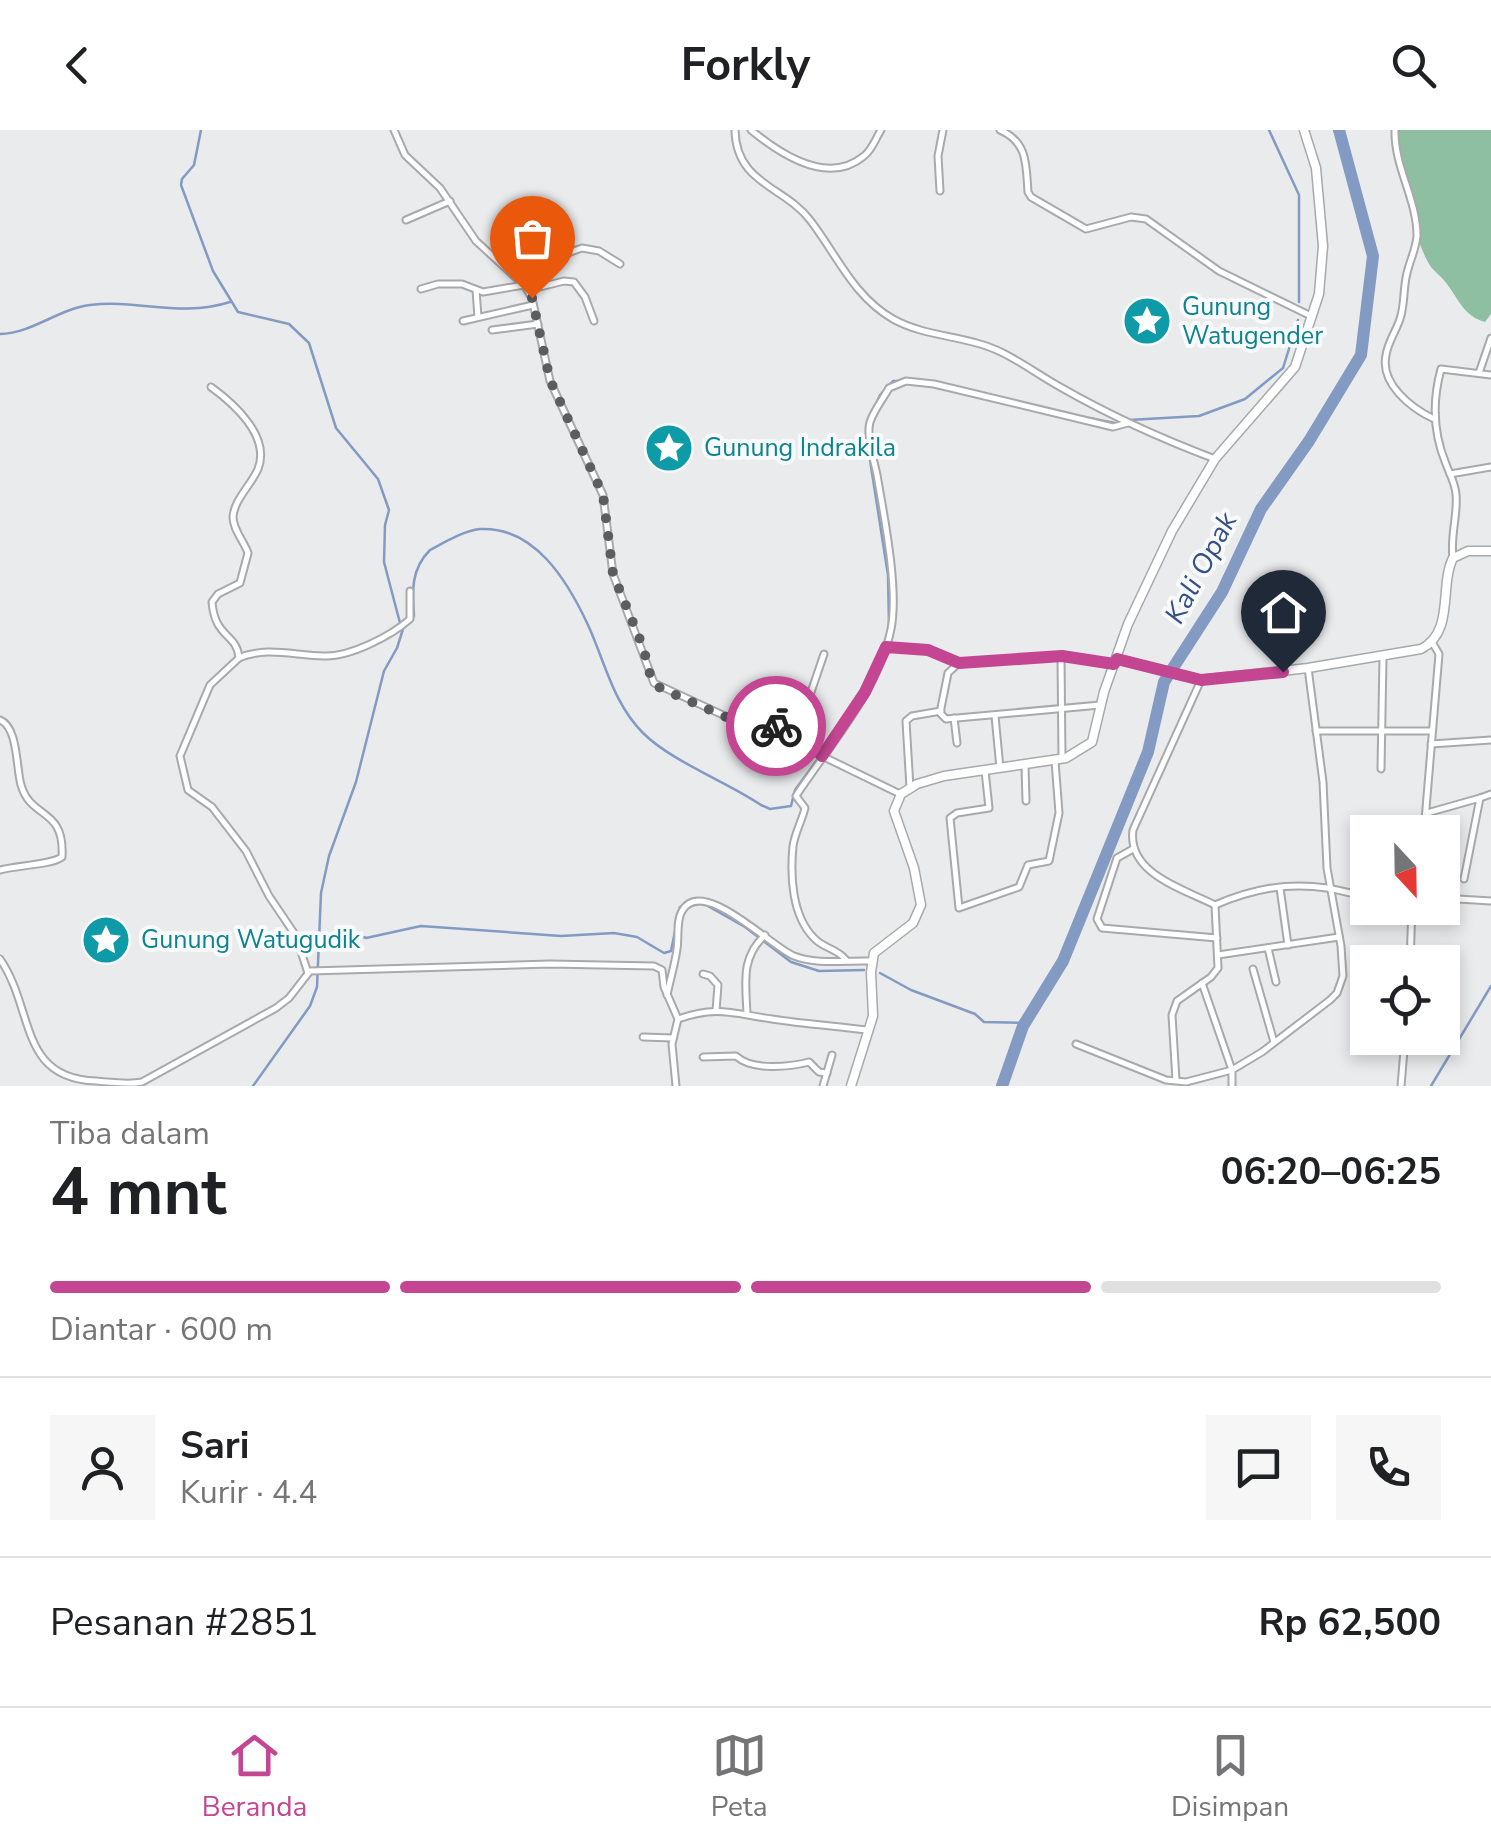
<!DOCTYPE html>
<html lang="id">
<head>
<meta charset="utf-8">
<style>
  body { margin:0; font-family:"Nunito Sans",sans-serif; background:#f6f6f6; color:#202124; height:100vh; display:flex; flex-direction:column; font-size:38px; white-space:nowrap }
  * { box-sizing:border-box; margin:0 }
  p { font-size:32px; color:#757577 }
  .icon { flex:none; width:55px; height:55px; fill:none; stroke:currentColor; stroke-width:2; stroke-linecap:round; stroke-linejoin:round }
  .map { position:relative; height:956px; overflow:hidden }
  .sheet { display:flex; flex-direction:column; background:#fff; flex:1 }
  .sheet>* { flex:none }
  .needle { width:65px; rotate:158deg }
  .fabs { position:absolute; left:1350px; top:685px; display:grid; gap:20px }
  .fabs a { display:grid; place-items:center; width:110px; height:110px; border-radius:0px; background:#fff; box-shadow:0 5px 15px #0003; font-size:50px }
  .pin { position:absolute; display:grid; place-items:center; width:85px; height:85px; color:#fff; margin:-102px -42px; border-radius:50% 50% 50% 0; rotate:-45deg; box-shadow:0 0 10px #0007 }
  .pin .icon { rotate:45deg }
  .courier { position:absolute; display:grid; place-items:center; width:100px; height:100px; margin:-50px; border:8px solid #c44693; border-radius:50%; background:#fff; color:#222; box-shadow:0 2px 12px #0007 }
  .headline em { font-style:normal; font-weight:700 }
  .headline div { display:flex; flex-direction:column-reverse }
  .headline { display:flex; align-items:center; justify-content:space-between; height:170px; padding:0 50px }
  h1 { font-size:65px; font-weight:700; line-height:75px }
  .bar { display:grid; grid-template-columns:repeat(4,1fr); gap:15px 10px; align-content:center; height:120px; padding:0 50px }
  .bar i { height:12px; border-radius:8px; background:#e0e0e0 }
  .bar .current { background:#c44693 }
  .bar p { grid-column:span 4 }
  .line { display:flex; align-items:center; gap:25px; padding:0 50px; border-top:2px solid #e0e0e0 }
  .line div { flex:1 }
  .round { display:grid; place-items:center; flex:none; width:105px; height:105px; border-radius:0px; background:#f6f6f6 }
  header { display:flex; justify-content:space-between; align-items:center; height:130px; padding:0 50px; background:#fff; font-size:45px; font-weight:700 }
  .menu { display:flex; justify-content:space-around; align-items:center; height:140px; border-top:2px solid #e0e0e0; background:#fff; font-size:28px; color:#757577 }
  .menu a { display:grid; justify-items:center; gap:5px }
  .menu .current { color:#c44693 }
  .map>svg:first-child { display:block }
  .forest { fill:#8ebfa2 }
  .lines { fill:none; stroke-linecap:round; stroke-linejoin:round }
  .stream { stroke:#839ac3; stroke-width:2.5 }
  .river { stroke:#839ac3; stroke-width:12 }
  .street-casing { stroke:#a8a9ab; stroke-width:9 }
  .secondary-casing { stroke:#a8a9ab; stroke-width:11 }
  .street { stroke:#fff; stroke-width:5 }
  .secondary { stroke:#fff; stroke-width:8 }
  .done { stroke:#5c5d5e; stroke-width:10; stroke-dasharray:0 18 }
  .route { stroke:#c44693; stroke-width:12 }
  .labels { text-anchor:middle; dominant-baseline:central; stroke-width:8; stroke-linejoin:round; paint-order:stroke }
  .culture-label { font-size:25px; fill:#0d838f; stroke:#f8f9fa; text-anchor:start }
  .water-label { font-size:28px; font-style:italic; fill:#345187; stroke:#f8f9fa }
</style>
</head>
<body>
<header><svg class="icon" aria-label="back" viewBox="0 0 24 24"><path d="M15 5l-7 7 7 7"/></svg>Forkly<svg class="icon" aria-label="search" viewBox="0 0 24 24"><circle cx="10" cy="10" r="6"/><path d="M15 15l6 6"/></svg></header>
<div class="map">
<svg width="1491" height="956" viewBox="0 0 1491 956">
  <rect width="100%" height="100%" fill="#eaebed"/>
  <!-- forest -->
  <path class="forest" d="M1396 0H1491V184L1485 192C1464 186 1459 170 1447 154 1443 148 1436 143 1431 137 1413 111 1399 33 1396 0Z"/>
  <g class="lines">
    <!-- stream -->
    <g class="stream">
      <polyline points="201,0 194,35 182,49 181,55 213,141 238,182 289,194 309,213 336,298 378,349 389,380 385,395 384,432 400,493"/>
      <polyline points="1269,0 1299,65 1299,172"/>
      <path d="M0 204C33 203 58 179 90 175 138 169 180 188 230 172"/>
      <polyline points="947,255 1071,284"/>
      <polyline points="1079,286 1115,293"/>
      <polyline points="1129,290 1199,286 1245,269 1283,238 1298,190"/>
      <polyline points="868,293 880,265 893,251 900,251"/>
      <polyline points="867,311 888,445 889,496"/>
      <polyline points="879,530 887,504"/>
      <polyline points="822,619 869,551"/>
      <polyline points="706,775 745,797 791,832 819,841 864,840"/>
      <polyline points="320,812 345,799 366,808 421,796 561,806 614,803 637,807 664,823 671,821 680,777 696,768"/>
      <polyline points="880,843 911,860 975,884 984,892 1025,893"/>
      <path d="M253 956 310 876 317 857 321 763 329 726 356 652 384 541 397 518 403 499 414 486C412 461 411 439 430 420 445 412 463 401 480 399 535 396 568 452 588 495 605 532 613 573 643 603 671 631 727 652 761 675L770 679 791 676 795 660 817 630"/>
      <polyline points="1431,956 1491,856"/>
    </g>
    <!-- river -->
    <polyline class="river" points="1002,956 1023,896 1063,831 1148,622 1164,552 1222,462 1261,379 1309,311 1361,225 1373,126 1339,0"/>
    <!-- street casing -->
    <g class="street-casing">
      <g id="street">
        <polyline points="394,0 405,25 440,58 476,111 524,155 532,168 550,251 603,365 613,444 654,553 753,599 764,600 790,589 822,626 900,664"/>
        <path d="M735 0C736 54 784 56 810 90 837 125 853 166 893 189 927 208 968 205 1003 223 1023 233 1042 247 1062 258 1111 286 1162 309 1215 329"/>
        <path d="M751 0C780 24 828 56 864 26 872 20 876 8 881 0"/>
        <path d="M1000 0C1028 12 1026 35 1028 62L1031 67 1086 99 1131 87 1146 89 1219 141 1311 186"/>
        <path d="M1395 0C1394 37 1417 69 1417 106 1416 119 1410 130 1407 143 1403 158 1405 174 1400 189 1396 201 1388 212 1386 225 1380 254 1411 278 1434 289"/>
        <polyline points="940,61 938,26 943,0"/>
        <polyline points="406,90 450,71"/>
        <polyline points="421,159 438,154 462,154 483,162 524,155 550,139 562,125 582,118 599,121 620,134"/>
        <polyline points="476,160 478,187"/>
        <polyline points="528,160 564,151 574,152 585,167 594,191"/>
        <polyline points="463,191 533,175"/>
        <polyline points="492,200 538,194"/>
        <polyline points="1479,243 1491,208"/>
        <path d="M211 257C233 273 271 306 258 339 251 355 234 370 233 387 233 400 244 411 248 423L240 453 218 464 212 472C215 509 237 503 239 528L210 555 180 626 188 660 212 677 246 721 269 766 296 806 308 843"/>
        <polyline points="1450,344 1491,337"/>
        <path d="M1453 428C1450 405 1458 386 1456 364 1455 353 1450 345 1446 334 1433 303 1432 272 1441 239L1491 245"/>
        <polyline points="886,517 928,520 956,532"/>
        <polyline points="1061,527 1062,629"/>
        <path d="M239 528C266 516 296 526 324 526 350 527 391 506 410 489V461"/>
        <path d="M1201 550 1133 700C1127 744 1184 759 1215 775"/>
        <polyline points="1100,575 946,589 940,583 948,543 959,533 1061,526 1115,534"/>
        <polyline points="995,586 1000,638"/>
        <polyline points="954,588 957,613"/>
        <polyline points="790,589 809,568 824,524"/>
        <path d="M0 590C18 597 16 637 21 655 31 690 65 677 62 727 51 735 18 735 0 740"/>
        <polyline points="1316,601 1432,601"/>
        <polyline points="1431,614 1491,610"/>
        <polyline points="1025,635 1026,671"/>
        <polyline points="1381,639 1383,527"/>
        <polyline points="985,641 989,678 957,683 950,688 959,778 1019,757 1028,735 1049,731 1059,683 1055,631"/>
        <polyline points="910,658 906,591 912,586 941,581"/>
        <polyline points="1427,683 1480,668"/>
        <polyline points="1424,702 1439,524 1432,512"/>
        <polyline points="1133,719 1117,728 1097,789 1102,798 1217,808"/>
        <polyline points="1464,749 1480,668 1491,664"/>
        <polyline points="1280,758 1288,815"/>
        <polyline points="1442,768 1491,771"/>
        <path d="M1215 775C1252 759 1287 752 1327 758 1341 760 1354 765 1368 766"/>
        <polyline points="1268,818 1276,852"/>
        <polyline points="1218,825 1339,807"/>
        <path d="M0 829C35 880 18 948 96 951 111 952 127 955 142 952L276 878 289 868 310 841 550 834 654 836 662 840 664 857 678 889 672 914 676 956"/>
        <path d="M846 830C837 818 824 819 814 808 792 786 790 746 793 716 795 702 802 691 805 678L796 666C830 614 879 560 891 499 899 459 884 386 877 345 874 330 866 307 870 292 874 280 883 269 889 258L906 251 934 254 1113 297 1128 293"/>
        <polyline points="1410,832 1412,778"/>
        <polyline points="1253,839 1274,912"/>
        <polyline points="703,844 710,846 718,855 716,881"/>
        <path d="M667 865C670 850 675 834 677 819 679 807 676 791 682 781 702 745 771 817 794 826 816 835 848 830 872 831"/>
        <path d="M747 884C746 854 740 828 765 805"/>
        <path d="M678 889C718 875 734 884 772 889 804 894 836 896 867 900"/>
        <polyline points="643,907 673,908"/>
        <polyline points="1076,914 1166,950 1186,952 1232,940 1202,853"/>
        <path d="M703 927 736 926C752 941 789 937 809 932L819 942 827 943"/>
        <polyline points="1176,950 1172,885 1177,871 1211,847 1218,838 1215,775"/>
        <polyline points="823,956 832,925"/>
        <polyline points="1232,956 1232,940 1262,922 1330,870 1337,863 1343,846 1341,816 1327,738 1323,652 1308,538"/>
        <polyline points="1401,956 1405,908"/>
      </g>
    </g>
    <!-- secondary casing -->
    <g class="secondary-casing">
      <g id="secondary">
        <path d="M1117 529 1201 550 1308 538 1421 519C1455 502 1439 456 1453 428L1468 421H1491"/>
        <polyline points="851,956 873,886 871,842 874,823 913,793 921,775 914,738 894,681 901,664 917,654 944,646 1066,628 1092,612 1104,562 1128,494 1172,401 1215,329 1295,237 1319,164 1323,116 1316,38 1304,0"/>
      </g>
    </g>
    <!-- street -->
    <use href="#street" class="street"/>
    <!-- secondary -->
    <use href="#secondary" class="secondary"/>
  </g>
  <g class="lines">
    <!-- done -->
    <polyline class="done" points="532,168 550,250 603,365 613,444 643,517 651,548 660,558 753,599 776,596"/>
    <!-- route -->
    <polyline class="route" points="776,596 790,590 822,626 865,562 886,517 928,520 959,533 1062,526 1114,534 1117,529 1201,550 1283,542"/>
  </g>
  <!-- icons -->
  <defs>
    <g id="sight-disc" transform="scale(2.5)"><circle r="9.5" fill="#0f9aa8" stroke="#f8f9fa"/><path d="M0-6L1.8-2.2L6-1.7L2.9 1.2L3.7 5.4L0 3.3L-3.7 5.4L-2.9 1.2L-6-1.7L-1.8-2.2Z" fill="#fff"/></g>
  </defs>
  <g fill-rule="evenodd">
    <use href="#sight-disc" x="1147" y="191"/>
    <use href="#sight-disc" x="669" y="318"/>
    <use href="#sight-disc" x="106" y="810"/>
  </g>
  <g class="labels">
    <!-- culture labels -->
    <g class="culture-label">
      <text x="1182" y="177">Gunung<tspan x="1182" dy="29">Watugender</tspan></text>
      <text x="704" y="318">Gunung Indrakila</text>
      <text x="141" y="810">Gunung Watugudik</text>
    </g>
    <!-- water labels -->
    <g class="water-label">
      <text transform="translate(1201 438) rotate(-62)">Kali Opak</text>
    </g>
  </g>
</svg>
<div class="fabs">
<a><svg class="needle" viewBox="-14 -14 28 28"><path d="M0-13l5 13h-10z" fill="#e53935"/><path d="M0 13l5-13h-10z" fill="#757577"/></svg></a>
<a><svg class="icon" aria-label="locate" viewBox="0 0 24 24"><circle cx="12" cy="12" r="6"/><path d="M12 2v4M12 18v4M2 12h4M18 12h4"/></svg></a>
</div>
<div class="pin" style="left:532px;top:168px;background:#ea580c"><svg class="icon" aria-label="bag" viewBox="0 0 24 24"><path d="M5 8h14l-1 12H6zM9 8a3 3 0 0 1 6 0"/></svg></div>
<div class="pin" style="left:1283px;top:542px;background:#1f2937"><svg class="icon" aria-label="home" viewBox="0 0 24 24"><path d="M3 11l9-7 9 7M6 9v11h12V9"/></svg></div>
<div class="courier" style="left:776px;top:596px"><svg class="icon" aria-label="bike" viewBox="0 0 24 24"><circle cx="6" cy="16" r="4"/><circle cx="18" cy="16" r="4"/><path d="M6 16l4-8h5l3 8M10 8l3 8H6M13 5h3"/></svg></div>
</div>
<section class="sheet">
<div class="headline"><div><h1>4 mnt</h1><p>Tiba dalam</p></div><em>06:20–06:25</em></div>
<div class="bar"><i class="current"></i><i class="current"></i><i class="current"></i><i></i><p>Diantar · 600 m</p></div>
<div class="line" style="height:180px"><a class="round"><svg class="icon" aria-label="person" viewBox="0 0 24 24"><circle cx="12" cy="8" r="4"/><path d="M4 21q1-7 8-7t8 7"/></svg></a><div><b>Sari</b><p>Kurir · 4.4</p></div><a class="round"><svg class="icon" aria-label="chat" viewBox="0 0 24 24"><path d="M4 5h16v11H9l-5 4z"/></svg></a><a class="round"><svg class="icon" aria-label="phone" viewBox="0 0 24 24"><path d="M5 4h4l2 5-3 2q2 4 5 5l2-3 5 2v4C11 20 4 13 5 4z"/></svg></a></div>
<div class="line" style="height:130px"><div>Pesanan #2851</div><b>Rp 62,500</b></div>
</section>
<nav class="menu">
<a class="current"><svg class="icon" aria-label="home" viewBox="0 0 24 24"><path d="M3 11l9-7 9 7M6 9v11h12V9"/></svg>Beranda</a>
<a><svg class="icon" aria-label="map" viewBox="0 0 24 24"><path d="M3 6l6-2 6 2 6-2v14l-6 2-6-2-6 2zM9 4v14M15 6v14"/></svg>Peta</a>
<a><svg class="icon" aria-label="saved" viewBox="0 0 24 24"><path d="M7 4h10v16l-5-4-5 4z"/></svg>Disimpan</a>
</nav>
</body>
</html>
